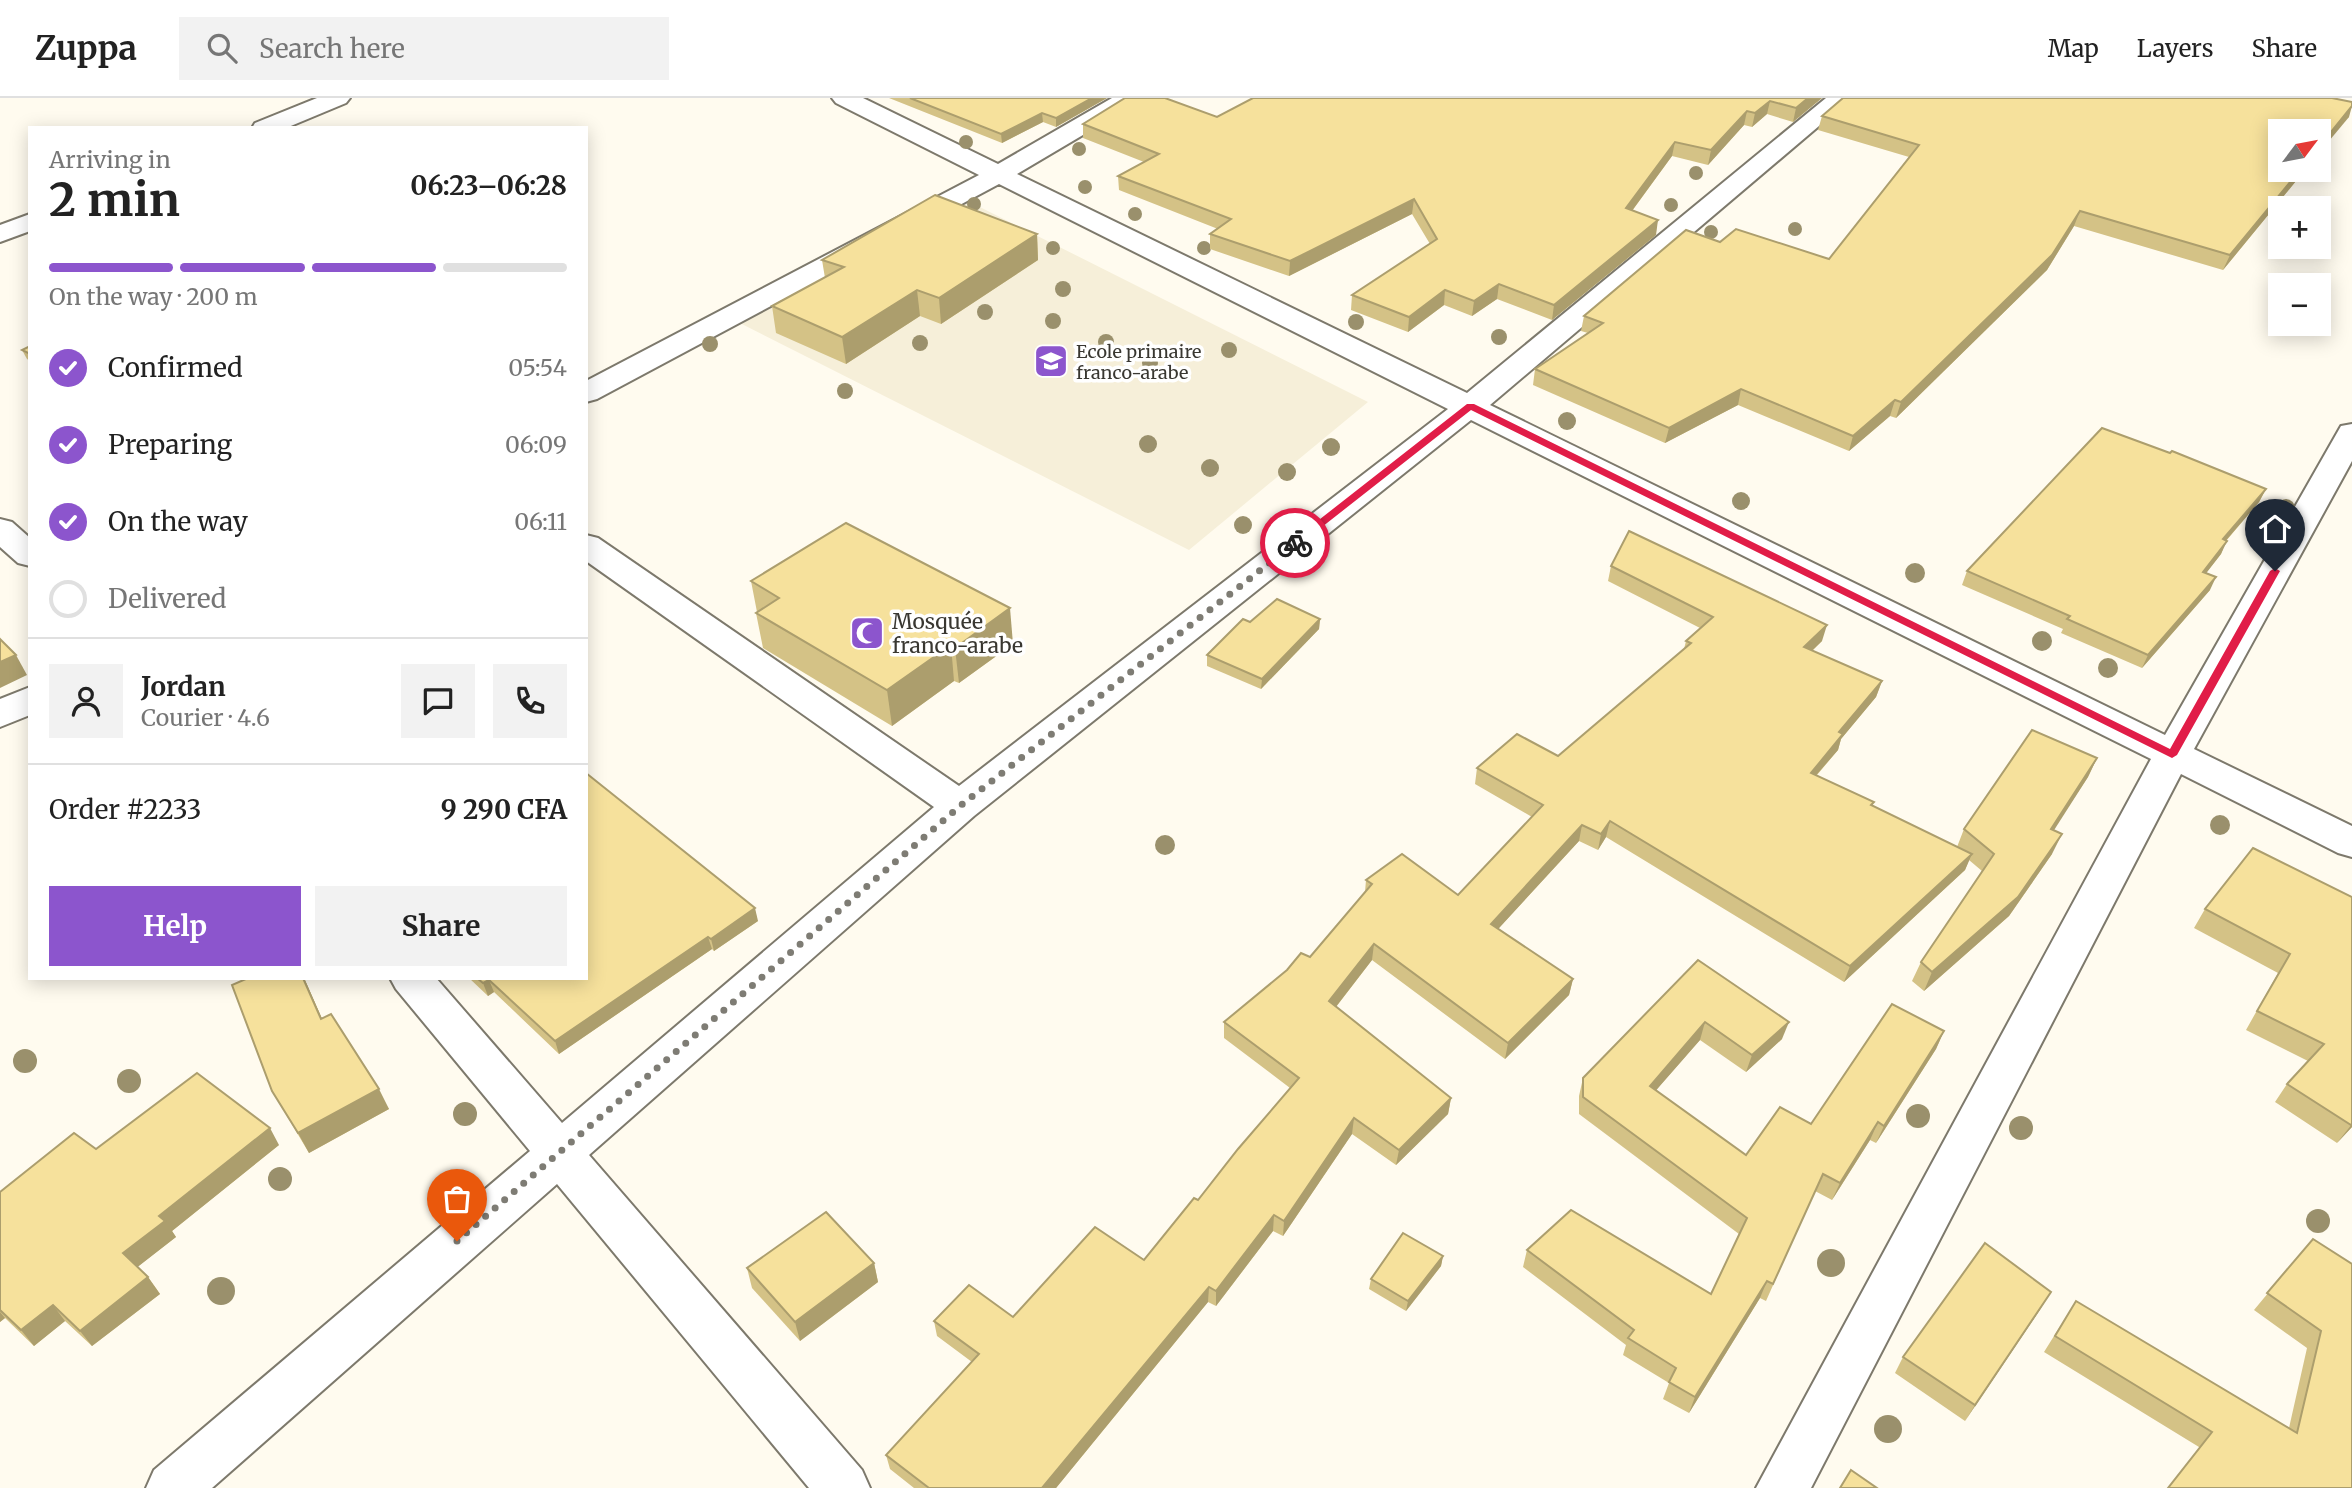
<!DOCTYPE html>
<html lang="en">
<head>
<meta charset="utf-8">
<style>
  body { margin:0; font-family:Merriweather,serif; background:#f2f2f2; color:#222; height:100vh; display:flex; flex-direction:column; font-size:26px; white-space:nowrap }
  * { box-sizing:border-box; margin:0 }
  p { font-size:23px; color:#767676 }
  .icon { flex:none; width:38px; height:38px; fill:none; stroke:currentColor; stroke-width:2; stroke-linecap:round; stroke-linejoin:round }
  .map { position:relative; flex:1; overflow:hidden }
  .panel { position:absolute; left:28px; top:28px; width:560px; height:854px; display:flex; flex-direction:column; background:#fff; border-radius:0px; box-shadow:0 4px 18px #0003 }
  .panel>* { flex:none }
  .needle { width:46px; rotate:58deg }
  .buttons { position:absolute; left:2268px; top:21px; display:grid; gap:14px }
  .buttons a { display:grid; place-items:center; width:63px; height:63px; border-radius:0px; background:#fff; box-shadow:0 4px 18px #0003; font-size:35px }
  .pin { position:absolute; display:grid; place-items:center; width:60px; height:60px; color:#fff; margin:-72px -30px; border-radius:50% 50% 50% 0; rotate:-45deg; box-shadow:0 0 7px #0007 }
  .pin .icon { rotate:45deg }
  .courier { position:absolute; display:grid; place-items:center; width:70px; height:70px; margin:-35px; border:5px solid #e11d48; border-radius:50%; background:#fff; color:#222; box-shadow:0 2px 9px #0007 }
  .overview em { font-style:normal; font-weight:700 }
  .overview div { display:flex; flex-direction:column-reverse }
  .overview { display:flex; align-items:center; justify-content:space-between; height:119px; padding:0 21px }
  h1 { font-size:46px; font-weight:700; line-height:52px }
  .bar { display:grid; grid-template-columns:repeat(4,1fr); gap:10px 7px; align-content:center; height:84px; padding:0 21px }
  .bar i { height:9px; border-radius:5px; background:#e0e0e0 }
  .bar .selected { background:#8c55cd }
  .bar p { grid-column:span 4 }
  .line { display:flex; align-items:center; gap:18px; padding:0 21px; border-top:2px solid #e0e0e0 }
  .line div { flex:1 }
  .round { display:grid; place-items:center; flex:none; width:74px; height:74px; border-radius:0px; background:#f2f2f2 }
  ol { padding:0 21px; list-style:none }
  li { display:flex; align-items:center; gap:21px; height:77px }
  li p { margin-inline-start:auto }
  li .icon { padding:7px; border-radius:50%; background:#8c55cd; color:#fff; stroke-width:4 }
  li:last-child { color:#767676 }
  li i { width:38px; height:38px; border:4px solid #e0e0e0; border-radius:50% }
  .action { display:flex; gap:14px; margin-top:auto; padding:14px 21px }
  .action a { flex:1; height:80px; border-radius:0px; background:#8c55cd; color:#fff; font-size:28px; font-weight:700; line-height:80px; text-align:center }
  .action a+a { background:#f2f2f2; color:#222 }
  header { display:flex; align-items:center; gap:42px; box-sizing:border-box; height:98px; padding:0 35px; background:#fff; border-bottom:2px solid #e0e0e0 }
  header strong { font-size:33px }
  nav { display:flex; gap:38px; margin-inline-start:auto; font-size:24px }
  .search { width:490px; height:63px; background:#f2f2f2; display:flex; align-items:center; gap:18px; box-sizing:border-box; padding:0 24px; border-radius:0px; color:#767676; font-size:26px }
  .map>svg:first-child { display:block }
  .built { fill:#f6efd9 }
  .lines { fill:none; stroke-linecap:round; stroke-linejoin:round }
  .minor-casing { stroke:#7d796c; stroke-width:4 }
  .minor { fill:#fff; fill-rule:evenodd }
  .tree { fill:#9a906c }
  .wall { fill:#d4c286 }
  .shaded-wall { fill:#ac9e6d }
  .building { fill:#f6e19c; stroke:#ac9e6d; stroke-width:2 }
  .route { fill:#e11d48 }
  .done { stroke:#7e7c74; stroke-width:7; stroke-dasharray:0 12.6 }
  .labels { text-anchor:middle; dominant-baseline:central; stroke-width:7; stroke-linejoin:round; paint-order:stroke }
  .far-poi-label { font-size:18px; fill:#393731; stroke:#fff; text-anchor:start }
  .poi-label { font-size:21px; fill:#393731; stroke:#fff; text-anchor:start }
</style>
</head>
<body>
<header>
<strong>Zuppa</strong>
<div class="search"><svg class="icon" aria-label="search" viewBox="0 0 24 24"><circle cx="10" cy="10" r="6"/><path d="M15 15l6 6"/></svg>Search here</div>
<nav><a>Map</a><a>Layers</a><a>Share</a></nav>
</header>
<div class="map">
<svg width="2352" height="1390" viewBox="0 0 2352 1390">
  <rect width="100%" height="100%" fill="#fffbef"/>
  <!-- built -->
  <polygon class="built" points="964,101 1368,304 1189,452 734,222"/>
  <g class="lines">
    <!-- minor casing -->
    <g class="minor-casing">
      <g id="minor">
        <polygon points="317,0 350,0 346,5 286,30 252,30 255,25"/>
        <polygon points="832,0 863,0 998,66 1112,0 1141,0 1137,5 1017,76 1467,295 1826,0 1852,0 1490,307 2165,637 2337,335 2341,328 2352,326 2352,363 2194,651 2352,728 2352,759 2338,755 2181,676 1811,1390 1756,1390 2151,661 1471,322 974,718 589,1057 862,1372 870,1390 809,1390 557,1086 212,1390 146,1390 154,1372 530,1053 396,891 390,880 436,880 562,1025 934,709 586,463 586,437 598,440 959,688 1448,311 999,86 597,301 586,304 586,283 979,77 836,5"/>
        <polygon points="30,116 30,133 0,144 0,127"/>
        <polygon points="0,421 12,424 30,440 30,468 18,465 0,449"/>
        <polygon points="30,589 30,617 0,629 0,601"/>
      </g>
    </g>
    <!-- minor -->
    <use href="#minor" class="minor"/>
  </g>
  <!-- trees -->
  <g class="tree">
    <circle cx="966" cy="44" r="7"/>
    <circle cx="1079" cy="51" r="7"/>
    <circle cx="1696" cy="75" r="7"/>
    <circle cx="1085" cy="89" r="7"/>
    <circle cx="974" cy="106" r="7"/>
    <circle cx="1671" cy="107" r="7"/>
    <circle cx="1135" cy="116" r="7"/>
    <circle cx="1795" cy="131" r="7"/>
    <circle cx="1711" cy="134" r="7"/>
    <circle cx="1053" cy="150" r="7"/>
    <circle cx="1204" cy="150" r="7"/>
    <circle cx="1063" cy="191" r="8"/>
    <circle cx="985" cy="214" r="8"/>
    <circle cx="1053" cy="223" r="8"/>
    <circle cx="1356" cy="224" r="8"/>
    <circle cx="1499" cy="239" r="8"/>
    <circle cx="1106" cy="244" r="8"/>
    <circle cx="920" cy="245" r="8"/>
    <circle cx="710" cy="246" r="8"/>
    <circle cx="1229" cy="252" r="8"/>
    <circle cx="1150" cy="265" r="8"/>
    <circle cx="845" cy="293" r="8"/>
    <circle cx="1567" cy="323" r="9"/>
    <circle cx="1148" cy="346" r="9"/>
    <circle cx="1331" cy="349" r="9"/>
    <circle cx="1210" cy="370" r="9"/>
    <circle cx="1287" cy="374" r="9"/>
    <circle cx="1741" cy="403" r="9"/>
    <circle cx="2286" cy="410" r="9"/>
    <circle cx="1243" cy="427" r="9"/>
    <circle cx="1915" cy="475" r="10"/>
    <circle cx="2042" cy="543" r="10"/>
    <circle cx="2108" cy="570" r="10"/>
    <circle cx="2220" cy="727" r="10"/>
    <circle cx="1165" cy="747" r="10"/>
    <circle cx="25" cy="963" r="12"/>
    <circle cx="129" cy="983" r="12"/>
    <circle cx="465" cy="1016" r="12"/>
    <circle cx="1918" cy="1018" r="12"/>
    <circle cx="2021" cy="1030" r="12"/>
    <circle cx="280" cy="1081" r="12"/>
    <circle cx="2318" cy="1123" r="12"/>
    <circle cx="1831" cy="1165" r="14"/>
    <circle cx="221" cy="1193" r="14"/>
    <circle cx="1888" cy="1331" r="14"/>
  </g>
  <!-- wall -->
  <g class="wall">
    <polygon points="889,0 1107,0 1056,29 1043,24 1002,45"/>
    <polygon points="1253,0 1822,0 1793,24 1767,16 1752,29 1744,27 1708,67 1672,58 1632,113 1656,137 1552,222 1497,201 1472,218 1444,207 1408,234 1351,212 1352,197 1430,146 1412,116 1289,178 1210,151 1210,136 1218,131 1119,92 1118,78 1144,64 1083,40 1083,26 1217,19"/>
    <polygon points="1822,18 2349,19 2280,72 2305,72 2223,172 2074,128 2047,172 1896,320 1890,318 1849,353 1738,307 1665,345 1533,287 1535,271 1588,235 1581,233 1584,218 1720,144 1829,161 1909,59 1818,32"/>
    <polygon points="1037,136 1038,162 941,226 920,218 846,266 776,235 772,208 825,180 822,162"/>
    <polygon points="30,248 30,263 27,261 22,252"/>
    <polygon points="2266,391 2259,404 2226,443 2221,456 2206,475 2210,492 2142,570 2061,535 2063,531 1962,487 1967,473"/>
    <polygon points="1611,468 1822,543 1812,553 1882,583 1876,599 1841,641 1838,652 1817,677 1872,708 1957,749 1964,731 2097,660 2088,679 2053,732 2052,756 2009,818 1924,893 1912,883 1921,864 1982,773 1969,762 1965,772 1844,884 1606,739 1598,752 1579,743 1498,831 1573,881 1569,897 1505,961 1372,862 1336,909 1451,1000 1448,1016 1396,1067 1352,1036 1283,1138 1273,1133 1216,1208 1208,1204 1056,1390 914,1390 890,1371 886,1357 972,1264 937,1238 934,1223 1013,1219 1144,1162 1198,1102 1290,990 1224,940 1224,924 1310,859 1365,794 1366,782 1458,797 1532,719 1475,686 1477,670 1558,658 1684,551 1686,543 1700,530 1608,483"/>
    <polygon points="751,483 1013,546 959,585 954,583 892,628 763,550 756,515 757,514"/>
    <polygon points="1320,521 1319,531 1261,591 1207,568 1207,557 1250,524"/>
    <polygon points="586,675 758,823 714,853 712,851 559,956 494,894 488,898 469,880 586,880"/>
    <polygon points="2352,799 2352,1029 2337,1045 2275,1004 2287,986 2308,963 2246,932 2278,875 2194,830 2205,811"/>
    <polygon points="1698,862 1782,941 1746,974 1700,942 1656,992 1746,1057 1811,1026 1944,933 1936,951 1876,1045 1870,1042 1832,1102 1815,1093 1766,1203 1760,1200 1689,1315 1663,1301 1669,1285 1623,1257 1626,1247 1523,1169 1527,1152 1711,1196 1739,1136 1579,1016 1579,998 1583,980"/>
    <polygon points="248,880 304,880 322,921 389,1011 309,1055 272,993"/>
    <polygon points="279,1047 172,1133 176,1139 137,1169 148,1179 160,1196 92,1248 65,1223 34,1248 5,1220 0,1224 0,1094 96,1051"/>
    <polygon points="2313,1141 2352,1390 2199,1349 2044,1254 2076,1203 2289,1330 2307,1250 2254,1212"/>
    <polygon points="1443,1158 1441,1168 1406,1213 1369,1191 1371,1181"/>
    <polygon points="874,1165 878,1184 800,1243 752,1190 747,1170"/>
    <polygon points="2041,1210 1965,1323 1895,1275 1903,1259"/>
  </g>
  <!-- shaded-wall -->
  <g class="shaded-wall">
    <polygon points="1092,0 1107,0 1056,29 1056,20"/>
    <polygon points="1808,0 1822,0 1793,24 1796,10"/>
    <polygon points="1770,3 1767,16 1752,29 1755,15"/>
    <polygon points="2352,8 2349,19 2319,55 2319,49"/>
    <polygon points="1747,13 1744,27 1708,67 1711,52"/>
    <polygon points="1042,15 1043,24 1002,45 1001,36"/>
    <polygon points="1675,44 1672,58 1623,125 1626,110"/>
    <polygon points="2300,72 2305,72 2223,172 2230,157"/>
    <polygon points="1414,101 1412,116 1289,178 1290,163"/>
    <polygon points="2080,113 2074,128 2047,172 1896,320 1901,304"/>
    <polygon points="1658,122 1656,137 1552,222 1554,207"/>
    <polygon points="1037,136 1038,162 941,226 939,200"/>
    <polygon points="1499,186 1497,201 1472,218 1474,203"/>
    <polygon points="917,192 920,218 846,266 842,239"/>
    <polygon points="1445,192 1444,207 1408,234 1409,219"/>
    <polygon points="1741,291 1738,307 1665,345 1669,330"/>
    <polygon points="1895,302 1890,318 1849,353 1853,338"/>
    <polygon points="2266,391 2259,404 2216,454 2223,441"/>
    <polygon points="2227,443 2221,456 2197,487 2203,474"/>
    <polygon points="2216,479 2210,492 2142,570 2148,557"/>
    <polygon points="1010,510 1013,546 959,585 955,550"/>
    <polygon points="1320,521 1319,531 1261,591 1262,581"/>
    <polygon points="1827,527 1822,543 1799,565 1804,549"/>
    <polygon points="951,547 954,583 892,628 887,592"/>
    <polygon points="16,557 27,577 0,590 0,564"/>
    <polygon points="1882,583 1876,599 1841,641 1838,652 1805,690 1811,675 1839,634"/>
    <polygon points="2097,660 2088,679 2042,751 2051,731"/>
    <polygon points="1610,723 1606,739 1598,752 1601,736"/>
    <polygon points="1582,727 1579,743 1488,842 1491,826"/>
    <polygon points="2062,736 2052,756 2009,818 1924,893 1932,874"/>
    <polygon points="1972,756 1965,772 1844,884 1850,868"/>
    <polygon points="755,810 758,823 714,853 711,841"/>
    <polygon points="708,839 712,851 559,956 555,943"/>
    <polygon points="1374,846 1372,862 1328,919 1329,903"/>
    <polygon points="303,880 304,880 331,941 321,921"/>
    <polygon points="1573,881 1569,897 1505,961 1508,945"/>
    <polygon points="489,882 494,894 488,898 483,885"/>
    <polygon points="1705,924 1700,942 1645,1005 1650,988"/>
    <polygon points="1789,924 1782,941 1746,974 1752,957"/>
    <polygon points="1944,933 1936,951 1876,1045 1884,1028"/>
    <polygon points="379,991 389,1011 309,1055 298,1035"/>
    <polygon points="1451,1000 1448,1016 1396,1067 1399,1052"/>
    <polygon points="1354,1020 1352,1036 1283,1138 1284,1123"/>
    <polygon points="1878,1024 1870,1042 1832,1102 1840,1085"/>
    <polygon points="2352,1026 2352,1029 2337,1045"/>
    <polygon points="270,1030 279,1047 172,1133 176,1139 135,1171 123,1155 159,1118"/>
    <polygon points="1274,1117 1273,1133 1216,1208 1216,1193"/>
    <polygon points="1443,1158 1441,1168 1406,1213 1408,1203"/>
    <polygon points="874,1165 878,1184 800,1243 795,1224"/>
    <polygon points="148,1179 160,1196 92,1248 80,1233"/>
    <polygon points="1767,1183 1760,1200 1689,1315 1695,1299"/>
    <polygon points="1209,1189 1208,1204 1056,1390 1042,1390"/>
    <polygon points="2051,1194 2041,1210 1965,1323 1975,1307"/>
    <polygon points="53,1207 65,1223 34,1248 21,1232"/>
    <polygon points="0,1214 5,1220 0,1224"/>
  </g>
  <!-- building -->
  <g class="building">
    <polygon points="910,0 1092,0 1056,20 1042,15 1001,36"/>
    <polygon points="1125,0 1165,0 1217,19 1253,0 1808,0 1796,10 1770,3 1755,15 1747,13 1711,52 1675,44 1626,110 1658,122 1554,207 1499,186 1474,203 1445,192 1409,219 1352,197 1437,141 1414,101 1290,163 1210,136 1231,121 1118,78 1159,56 1083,26"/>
    <polygon points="1843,0 2332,0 2352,4 2352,8 2319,49 2319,33 2280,33 2280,72 2300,72 2230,157 2080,113 2052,157 1901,304 1895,302 1853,338 1741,291 1669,330 1535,271 1603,225 1584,218 1686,132 1720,144 1736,131 1829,161 1919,47 1822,18"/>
    <polygon points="935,97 1037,136 939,200 917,192 842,239 772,208 844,169 822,162"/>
    <polygon points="30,248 30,256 22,252"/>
    <polygon points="2102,330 2170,355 2172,353 2266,391 2223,441 2227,443 2203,474 2216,479 2148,557 2067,521 2070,518 1967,473"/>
    <polygon points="846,425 1010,510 955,550 951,547 887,592 756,515 779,500 751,483"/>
    <polygon points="1629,433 1827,527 1804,549 1882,583 1839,634 1843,636 1811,675 1874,704 1871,707 1972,756 1850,868 1610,723 1601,736 1582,727 1491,826 1573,881 1508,945 1374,846 1329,903 1451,1000 1399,1052 1354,1020 1284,1123 1274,1117 1216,1193 1209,1189 1042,1390 929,1390 886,1357 979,1256 934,1223 969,1187 1013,1219 1095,1129 1144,1162 1194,1100 1198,1102 1238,1051 1299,980 1224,924 1287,872 1301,855 1310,859 1372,786 1366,782 1402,756 1458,797 1543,707 1477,670 1517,636 1558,658 1691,545 1686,543 1713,519 1611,468"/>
    <polygon points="1277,501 1320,521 1262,581 1207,557 1243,521 1250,524"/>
    <polygon points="0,541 16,557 0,564"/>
    <polygon points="2032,632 2097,660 2051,731 2062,736 2018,799 1932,874 1921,864 1994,756 1964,731"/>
    <polygon points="586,675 755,810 711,841 708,839 555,943 489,882 483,885 477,880 586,880"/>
    <polygon points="2253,750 2352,799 2352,1026 2351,1027 2287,986 2324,946 2257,913 2290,856 2205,811"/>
    <polygon points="1698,862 1789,924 1752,957 1705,924 1650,988 1746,1057 1780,1009 1811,1026 1892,906 1944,933 1884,1028 1878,1024 1840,1085 1823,1076 1773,1186 1767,1183 1695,1299 1669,1284 1676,1270 1628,1240 1634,1232 1527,1152 1571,1112 1711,1196 1747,1120 1583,999 1583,980"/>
    <polygon points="248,880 303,880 321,921 331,916 379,991 298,1035 272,993 232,887"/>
    <polygon points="197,975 270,1030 159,1118 165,1123 123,1155 148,1179 80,1233 53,1207 21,1232 0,1212 0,1094 74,1035 96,1051"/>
    <polygon points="826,1114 874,1165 795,1224 747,1170"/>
    <polygon points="1403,1135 1443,1158 1408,1203 1371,1181"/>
    <polygon points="2313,1141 2352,1166 2352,1390 2168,1390 2212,1334 2055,1238 2076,1203 2297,1335 2321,1233 2267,1195"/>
    <polygon points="1985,1145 2051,1194 1975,1307 1903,1259"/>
    <polygon points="1851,1372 1877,1390 1840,1390"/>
  </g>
  <!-- route -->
  <polygon class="route" points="1467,306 1474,306 2170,651 2270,473 2275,470 2280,473 2177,657 2172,660 1471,312 1299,447 1292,447 1292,443"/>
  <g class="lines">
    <!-- done -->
    <polyline class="done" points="457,1143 960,708 1295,445"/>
  </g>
  <!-- icons -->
  <defs>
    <g id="school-square" transform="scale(1.75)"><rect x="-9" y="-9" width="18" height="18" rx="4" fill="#8c55cd" stroke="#fff"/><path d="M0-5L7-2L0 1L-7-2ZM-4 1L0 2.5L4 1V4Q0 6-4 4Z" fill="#fff"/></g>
    <g id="mosque-square" transform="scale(1.75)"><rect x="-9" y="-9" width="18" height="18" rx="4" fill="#8c55cd" stroke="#fff"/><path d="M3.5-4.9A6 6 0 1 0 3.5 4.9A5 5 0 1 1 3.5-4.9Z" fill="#fff"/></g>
  </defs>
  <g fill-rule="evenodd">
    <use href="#school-square" x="1051" y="263"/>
    <use href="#mosque-square" x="867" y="535"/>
  </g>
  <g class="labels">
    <!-- far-poi labels -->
    <g class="far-poi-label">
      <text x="1076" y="253">Ecole primaire<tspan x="1076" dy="21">franco-arabe</tspan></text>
    </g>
    <!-- poi labels -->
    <g class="poi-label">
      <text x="892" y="523">Mosquée<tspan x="892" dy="24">franco-arabe</tspan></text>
    </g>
  </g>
</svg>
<div class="buttons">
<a><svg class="needle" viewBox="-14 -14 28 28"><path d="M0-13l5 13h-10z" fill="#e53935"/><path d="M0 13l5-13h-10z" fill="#767676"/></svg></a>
<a>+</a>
<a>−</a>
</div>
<div class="pin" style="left:457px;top:1143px;background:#ea580c"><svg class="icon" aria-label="bag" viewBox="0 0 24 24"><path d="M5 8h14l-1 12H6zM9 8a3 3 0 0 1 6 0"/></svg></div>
<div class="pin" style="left:2275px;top:473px;background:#1f2937"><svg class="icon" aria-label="home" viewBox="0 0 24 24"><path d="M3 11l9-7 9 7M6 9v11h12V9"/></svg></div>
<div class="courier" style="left:1295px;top:445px"><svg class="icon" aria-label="bike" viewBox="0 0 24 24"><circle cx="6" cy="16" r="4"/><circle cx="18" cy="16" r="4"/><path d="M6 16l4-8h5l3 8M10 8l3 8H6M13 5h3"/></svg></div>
<section class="panel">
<div class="overview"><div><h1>2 min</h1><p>Arriving in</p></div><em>06:23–06:28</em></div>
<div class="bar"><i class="selected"></i><i class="selected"></i><i class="selected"></i><i></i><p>On the way · 200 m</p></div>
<ol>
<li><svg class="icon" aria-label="check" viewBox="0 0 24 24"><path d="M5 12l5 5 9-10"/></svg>Confirmed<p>05:54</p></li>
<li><svg class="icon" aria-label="check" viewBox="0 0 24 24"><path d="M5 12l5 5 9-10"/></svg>Preparing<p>06:09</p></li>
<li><svg class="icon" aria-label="check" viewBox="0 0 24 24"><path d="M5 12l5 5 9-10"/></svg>On the way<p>06:11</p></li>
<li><i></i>Delivered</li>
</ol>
<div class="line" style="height:126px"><a class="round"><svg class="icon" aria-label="person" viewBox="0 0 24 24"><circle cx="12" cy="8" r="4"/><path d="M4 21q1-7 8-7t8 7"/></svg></a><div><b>Jordan</b><p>Courier · 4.6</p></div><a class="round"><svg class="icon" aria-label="chat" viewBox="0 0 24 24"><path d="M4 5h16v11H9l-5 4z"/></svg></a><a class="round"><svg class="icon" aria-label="phone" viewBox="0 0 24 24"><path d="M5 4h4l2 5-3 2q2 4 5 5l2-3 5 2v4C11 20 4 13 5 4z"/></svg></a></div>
<div class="line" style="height:91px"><div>Order #2233</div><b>9 290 CFA</b></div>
<div class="action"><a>Help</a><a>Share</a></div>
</section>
</div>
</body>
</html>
